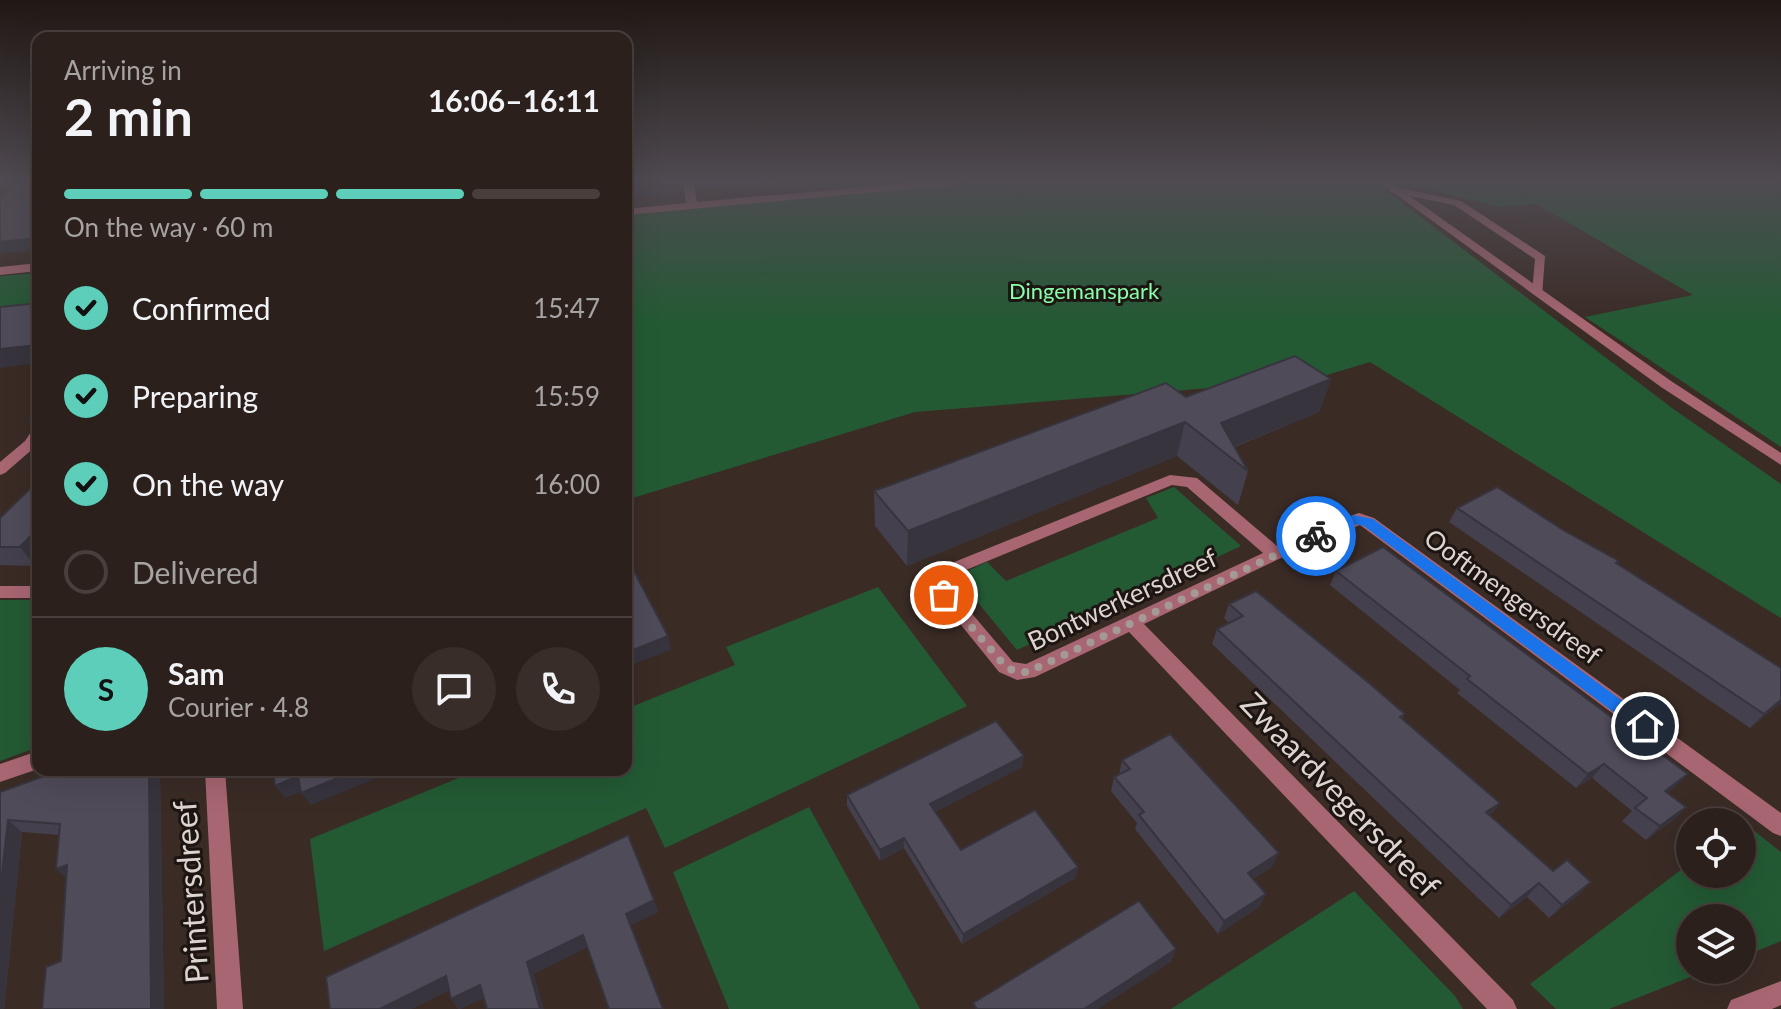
<!DOCTYPE html>
<html lang="en">
<head>
<meta charset="utf-8">
<style>
  body { margin:0; font-family:Lato,sans-serif; background:#382d29; color:#f1f3f6; height:100vh; display:flex; flex-direction:column; font-size:30px; white-space:nowrap }
  * { box-sizing:border-box; margin:0 }
  p { font-size:26px; color:#a6a3a3 }
  .icon { flex:none; width:44px; height:44px; fill:none; stroke:currentColor; stroke-width:2; stroke-linecap:round; stroke-linejoin:round }
  .map { position:relative; flex:1; overflow:hidden }
  .panel { position:absolute; left:32px; top:32px; width:600px; height:744px; display:flex; flex-direction:column; background:#2c201c; border-radius:16px; box-shadow:0 8px 32px #0002,0 0 0 2px #483e3b }
  .panel>* { flex:none }
  .buttons { position:absolute; left:1676px; top:808px; display:grid; gap:16px }
  .buttons a { display:grid; place-items:center; width:80px; height:80px; border-radius:50%; background:#2c201c; box-shadow:0 8px 32px #0002,0 0 0 2px #483e3b; font-size:40px }
  .pin { position:absolute; display:grid; place-items:center; width:68px; height:68px; color:#fff; margin:-34px; border:4px solid #fff; border-radius:50%; box-shadow:0 2px 8px #0007 }
  .courier { position:absolute; display:grid; place-items:center; width:80px; height:80px; margin:-40px; border:6px solid #1a73e8; border-radius:50%; background:#fff; color:#222; box-shadow:0 2px 10px #0007 }
  .overview em { font-style:normal; font-weight:700 }
  .overview div { display:flex; flex-direction:column-reverse }
  .overview { display:flex; align-items:center; justify-content:space-between; height:136px; padding:0 32px }
  h1 { font-size:52px; font-weight:700; line-height:60px }
  .bar { display:grid; grid-template-columns:repeat(4,1fr); gap:12px 8px; align-content:center; height:96px; padding:0 32px }
  .bar i { height:10px; border-radius:6px; background:#483e3b }
  .bar .selected { background:#5cceba }
  .bar p { grid-column:span 4 }
  .line { display:flex; align-items:center; gap:20px; padding:0 32px; border-top:2px solid #483e3b }
  .line div { flex:1 }
  .round { display:grid; place-items:center; flex:none; width:84px; height:84px; border-radius:42px; background:#382d29 }
  ol { padding:0 32px; list-style:none }
  li { display:flex; align-items:center; gap:24px; height:88px }
  li p { margin-inline-start:auto }
  li .icon { padding:8px; border-radius:50%; background:#5cceba; color:#111; stroke-width:4 }
  li:last-child { color:#a6a3a3 }
  li i { width:44px; height:44px; border:4px solid #483e3b; border-radius:50% }
  .map>svg:first-child { display:block }
  .green { fill:#235a34 }
  .lines { fill:none; stroke-linecap:round; stroke-linejoin:round }
  .service { fill:#a76672; fill-rule:evenodd }
  .minor { fill:#a76672; fill-rule:evenodd }
  .tertiary { fill:#a76672; fill-rule:evenodd }
  .wall { fill:#44404d }
  .shaded-wall { fill:#37343e }
  .building { fill:#4f4b59; stroke:#37343e; stroke-width:2 }
  .route { fill:#1a73e8 }
  .done { stroke:#a49994; stroke-width:8; stroke-dasharray:0 14.4 }
  .labels { text-anchor:middle; dominant-baseline:central; stroke-width:6; stroke-linejoin:round; paint-order:stroke }
  .far-park-label { font-size:22px; fill:#88fea9; stroke:#1c1512 }
  .street-label { font-size:26px; fill:#ddd4cf; stroke:#1c1512 }
  .near-street-label { font-size:32px; fill:#ddd4cf; stroke:#1c1512 }
</style>
</head>
<body>
<div class="map">
<svg width="1781" height="1009" viewBox="0 0 1781 1009">
  <rect width="100%" height="100%" fill="#3a2b25"/>
  <!-- green -->
  <g class="green">
    <polygon points="963,182 1781,182 1781,447 1585,317 1693,295 1536,204 1499,207 1411,185 1384,189 1672,408 1781,484 1781,618 1370,362 1310,380 915,412 626,500 626,213"/>
    <polygon points="38,273 38,318 0,322 0,276"/>
    <polygon points="1174,487 1241,546 1017,650 956,576 987,562 1006,581 1158,518 1146,498"/>
    <polygon points="878,587 967,706 665,848 646,808 324,951 310,839 478,770 626,770 626,709 735,665 726,647"/>
    <polygon points="0,600 38,600 38,747 0,761"/>
    <polygon points="809,807 920,1009 729,1009 673,872"/>
    <polygon points="1744,823 1781,852 1781,941 1742,957 1742,918 1690,918 1690,970 1708,970 1609,1009 1556,1009 1530,984 1690,863 1690,874 1742,874"/>
    <polygon points="1354,891 1455,996 1463,1009 1171,1009"/>
  </g>
  <g class="lines">
    <!-- service -->
    <g class="service">
      <polygon points="1395,187 1461,201 1545,256 1542,296 1538,297 1532,293 1535,259 1454,205 1391,192 1390,190"/>
      <polygon points="38,427 38,443 35,447 5,473 0,475 0,462 25,441 33,429"/>
    </g>
    <!-- minor -->
    <g class="minor">
      <polygon points="683,182 693,182 697,202 924,182 958,182 953,185 626,215 626,209 686,203"/>
      <polygon points="38,263 38,271 0,275 0,267"/>
      <path d="M1170 475 1197 478 1277 546 1353 515 1359 513 1374 518 1781 813V836L1773 833 1360 525 1281 558 1144 624 1513 1000 1517 1009H1487L1129 632 1035 677 1017 680 999 672 928 584 937 569ZM1172 485 1187 487 1263 553 1026 664 1013 662 946 583 949 577Z"/>
      <rect x="0" y="586" width="38" height="12"/>
      <polygon points="38,751 38,769 0,782 0,764"/>
      <polygon points="205,770 225,770 243,1009 217,1009"/>
      <polygon points="1781,981 1781,1005 1772,1009 1727,1009 1731,1000"/>
    </g>
    <!-- tertiary -->
    <polygon class="tertiary" points="1379,182 1390,182 1671,381 1781,453 1781,465 1661,387"/>
  </g>
  <!-- wall -->
  <g class="wall">
    <polygon points="1331,379 1319,412 1235,447 1248,471 1238,505 1177,456 907,566 875,526 874,491"/>
    <polygon points="38,481 38,562 35,566 0,565 0,518"/>
    <polygon points="1457,508 1563,530 1617,564 1781,703 1750,728 1449,522"/>
    <polygon points="1336,571 1688,774 1667,793 1686,807 1672,821 1646,840 1622,821 1632,811 1592,778 1576,788 1457,693 1460,690 1330,585"/>
    <polygon points="1229,604 1405,714 1402,719 1500,803 1490,816 1553,871 1591,882 1578,895 1549,918 1527,897 1499,918 1212,644 1217,629 1229,623 1224,618"/>
    <polygon points="1122,760 1272,867 1253,879 1266,894 1259,907 1218,934 1135,829 1137,823 1111,791 1114,777 1119,775"/>
    <polygon points="1022,767 935,812 961,850 1078,867 1075,878 962,944 904,848 880,861 847,806 847,795"/>
    <polygon points="61,770 160,770 164,1009 66,878 59,835 22,832 4,1009 0,1009 0,792"/>
  </g>
  <!-- shaded-wall -->
  <g class="shaded-wall">
    <polygon points="680,182 681,192 626,197 626,186"/>
    <polygon points="697,182 793,182 698,190"/>
    <polygon points="38,238 38,250 0,253 0,242"/>
    <polygon points="38,345 38,363 0,368 0,349"/>
    <polygon points="1331,379 1319,412 1223,451 1221,423"/>
    <polygon points="38,421 38,432 30,422"/>
    <polygon points="1185,422 1177,456 907,566 908,531"/>
    <polygon points="38,465 38,476 31,466"/>
    <polygon points="38,528 38,562 35,566 20,547"/>
    <polygon points="668,636 671,650 626,667 626,653"/>
    <polygon points="1781,700 1781,703 1750,728 1764,714"/>
    <polygon points="1024,756 1022,767 929,815 930,804"/>
    <polygon points="1604,764 1592,778 1576,788 1588,774"/>
    <polygon points="149,770 160,770 164,1009 151,1009"/>
    <polygon points="357,770 397,770 311,805 301,793"/>
    <polygon points="1688,774 1674,788 1651,805 1665,791"/>
    <polygon points="298,776 308,789 285,798 275,786"/>
    <polygon points="1500,803 1489,817 1486,812"/>
    <polygon points="1686,807 1672,821 1646,840 1660,826"/>
    <polygon points="8,820 22,832 4,1009 0,1009 0,892"/>
    <polygon points="904,838 904,848 880,861 880,850"/>
    <polygon points="1279,853 1272,867 1241,886 1248,873"/>
    <polygon points="67,865 69,881 56,869"/>
    <polygon points="1078,867 1075,878 962,944 963,934"/>
    <polygon points="1591,882 1578,895 1549,918 1562,905"/>
    <polygon points="1539,883 1527,897 1499,918 1511,905"/>
    <polygon points="1266,894 1259,907 1218,934 1224,921"/>
    <polygon points="654,900 659,912 630,926 626,914"/>
    <polygon points="583,935 588,947 534,974 544,1009 540,1009 527,962"/>
    <polygon points="1176,949 1171,962 1098,1009 1084,1009"/>
    <polygon points="446,976 454,988 412,1009 380,1009"/>
    <polygon points="480,985 488,996 461,1009 458,1009 451,999"/>
  </g>
  <!-- building -->
  <g class="building">
    <polygon points="19,182 38,182 38,238 0,242 0,199"/>
    <polygon points="626,182 676,182 626,186"/>
    <polygon points="38,303 38,345 0,349 0,307"/>
    <polygon points="1295,356 1331,379 1221,423 1248,471 1185,422 908,531 874,491 1166,383 1186,397"/>
    <polygon points="38,410 38,421 30,422"/>
    <polygon points="38,455 38,465 31,466"/>
    <polygon points="38,481 38,528 20,547 0,547 0,518"/>
    <polygon points="1497,487 1563,530 1619,561 1616,563 1781,668 1781,700 1764,714 1457,508"/>
    <polygon points="1383,547 1688,774 1665,791 1686,807 1660,826 1635,808 1647,798 1604,764 1588,774 1467,679 1470,676 1336,571"/>
    <polygon points="626,556 668,636 626,653"/>
    <polygon points="1256,591 1369,683 1405,714 1400,717 1500,803 1486,812 1553,871 1567,860 1591,882 1562,905 1539,883 1511,905 1217,629 1243,616 1229,604"/>
    <polygon points="996,721 1024,756 930,804 961,850 1035,810 1078,867 963,934 904,838 880,850 847,795"/>
    <polygon points="1170,734 1279,853 1248,873 1266,894 1224,921 1139,815 1144,812 1114,777 1130,769 1122,760"/>
    <polygon points="61,770 149,770 151,1009 42,1009 46,967 61,961 67,865 56,869 60,824 8,820 0,892 0,792"/>
    <polygon points="273,770 357,770 301,793 298,776 275,786"/>
    <polygon points="628,835 654,900 626,914 663,1009 609,1009 583,935 527,962 540,1009 487,1009 480,985 451,999 446,976 380,1009 330,1009 326,977"/>
    <polygon points="1139,901 1176,949 1084,1009 977,1009 973,1003"/>
  </g>
  <!-- sky -->
  <linearGradient id="sky" x2="0" y2="1"><stop stop-color="#201814"/><stop offset="0.56" stop-color="#4f4a51"/><stop offset="1" stop-color="#4f4a51" stop-opacity="0"/></linearGradient>
  <rect width="1781" height="323" fill="url(#sky)"/>
  <!-- route -->
  <polygon class="route" points="1353,515 1373,519 1650,721 1650,731 1639,731 1364,526 1354,524 1316,541 1310,536"/>
  <g class="lines">
    <!-- done -->
    <polyline class="done" points="944,595 1006,667 1017,672 1028,672 1316,536"/>
  </g>
  <g class="labels">
    <!-- far-park labels -->
    <g class="far-park-label">
      <text x="1084" y="290">Dingemanspark</text>
    </g>
    <!-- street labels -->
    <g class="street-label">
      <text transform="translate(1513 596) rotate(36)">Ooftmengersdreef</text>
      <text transform="translate(1122 599) rotate(-25)">Bontwerkersdreef</text>
    </g>
    <!-- near-street labels -->
    <g class="near-street-label">
      <text transform="translate(1341 794) rotate(46)">Zwaardvegersdreef</text>
      <text transform="translate(190 892) rotate(-94)">Printersdreef</text>
    </g>
  </g>
</svg>
<div class="buttons">
<a><svg class="icon" aria-label="locate" viewBox="0 0 24 24"><circle cx="12" cy="12" r="6"/><path d="M12 2v4M12 18v4M2 12h4M18 12h4"/></svg></a>
<a><svg class="icon" aria-label="layers" viewBox="0 0 24 24"><path d="M12 4l9 5-9 5-9-5zM3 14l9 5 9-5"/></svg></a>
</div>
<div class="pin" style="left:944px;top:595px;background:#ea580c"><svg class="icon" aria-label="bag" viewBox="0 0 24 24"><path d="M5 8h14l-1 12H6zM9 8a3 3 0 0 1 6 0"/></svg></div>
<div class="pin" style="left:1645px;top:726px;background:#1f2937"><svg class="icon" aria-label="home" viewBox="0 0 24 24"><path d="M3 11l9-7 9 7M6 9v11h12V9"/></svg></div>
<div class="courier" style="left:1316px;top:536px"><svg class="icon" aria-label="bike" viewBox="0 0 24 24"><circle cx="6" cy="16" r="4"/><circle cx="18" cy="16" r="4"/><path d="M6 16l4-8h5l3 8M10 8l3 8H6M13 5h3"/></svg></div>
<section class="panel">
<div class="overview"><div><h1>2 min</h1><p>Arriving in</p></div><em>16:06–16:11</em></div>
<div class="bar"><i class="selected"></i><i class="selected"></i><i class="selected"></i><i></i><p>On the way · 60 m</p></div>
<ol>
<li><svg class="icon" aria-label="check" viewBox="0 0 24 24"><path d="M5 12l5 5 9-10"/></svg>Confirmed<p>15:47</p></li>
<li><svg class="icon" aria-label="check" viewBox="0 0 24 24"><path d="M5 12l5 5 9-10"/></svg>Preparing<p>15:59</p></li>
<li><svg class="icon" aria-label="check" viewBox="0 0 24 24"><path d="M5 12l5 5 9-10"/></svg>On the way<p>16:00</p></li>
<li><i></i>Delivered</li>
</ol>
<div class="line" style="height:144px"><b class="round" style="background:#5cceba;color:#111">S</b><div><b>Sam</b><p>Courier · 4.8</p></div><a class="round"><svg class="icon" aria-label="chat" viewBox="0 0 24 24"><path d="M4 5h16v11H9l-5 4z"/></svg></a><a class="round"><svg class="icon" aria-label="phone" viewBox="0 0 24 24"><path d="M5 4h4l2 5-3 2q2 4 5 5l2-3 5 2v4C11 20 4 13 5 4z"/></svg></a></div>
</section>
</div>
</body>
</html>
